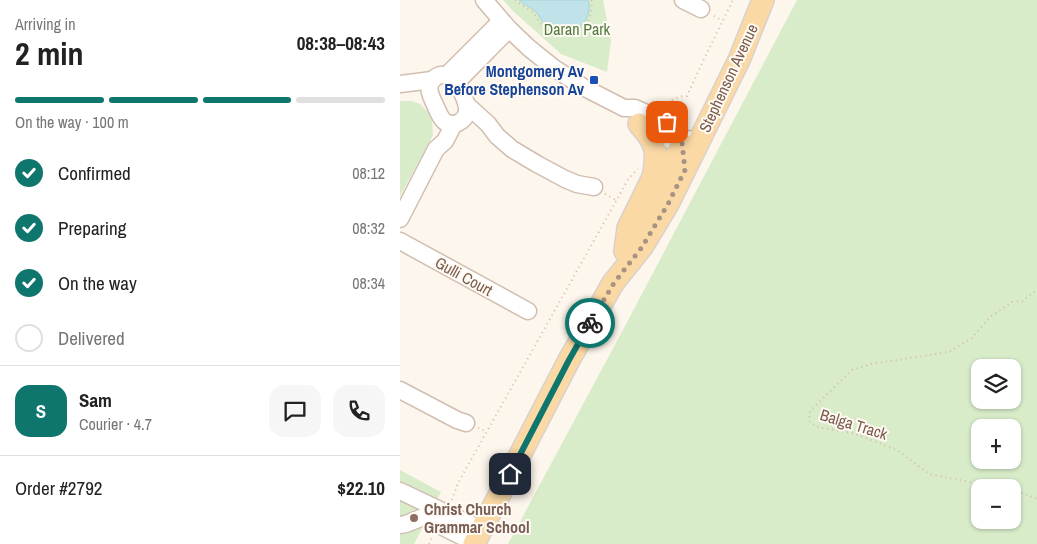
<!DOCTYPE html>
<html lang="en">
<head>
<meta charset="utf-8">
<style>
  body { margin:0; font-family:"Archivo Narrow",sans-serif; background:#f6f6f6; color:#222; height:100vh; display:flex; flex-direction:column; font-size:19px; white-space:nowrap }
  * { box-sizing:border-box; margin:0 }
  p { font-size:16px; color:#767676 }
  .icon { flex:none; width:28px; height:28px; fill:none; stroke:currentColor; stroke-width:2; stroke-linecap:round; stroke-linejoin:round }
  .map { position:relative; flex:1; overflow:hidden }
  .details { display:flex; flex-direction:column; background:#fff; width:400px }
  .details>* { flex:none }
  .fabs { position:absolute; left:571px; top:359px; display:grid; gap:10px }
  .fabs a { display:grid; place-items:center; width:50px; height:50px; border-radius:10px; background:#fff; box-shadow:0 1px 4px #0004; font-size:25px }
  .pin { position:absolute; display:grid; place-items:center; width:42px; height:42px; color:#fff; margin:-21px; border-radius:10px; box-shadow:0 2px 8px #0006 }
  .courier { position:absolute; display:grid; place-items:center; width:50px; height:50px; margin:-25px; border:4px solid #0f766e; border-radius:50%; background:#fff; color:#222; box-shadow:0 1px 6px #0007 }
  .overview em { font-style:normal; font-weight:700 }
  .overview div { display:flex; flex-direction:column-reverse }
  .overview { display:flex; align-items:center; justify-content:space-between; height:85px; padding:0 15px }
  h1 { font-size:32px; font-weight:700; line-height:38px }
  .bar { display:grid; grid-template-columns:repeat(4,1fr); gap:8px 5px; align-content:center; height:60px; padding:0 15px }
  .bar i { height:6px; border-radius:4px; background:#e0e0e0 }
  .bar .selected { background:#0f766e }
  .bar p { grid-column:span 4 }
  .line { display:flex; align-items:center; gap:12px; padding:0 15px; border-top:1px solid #e0e0e0 }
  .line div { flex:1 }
  .round { display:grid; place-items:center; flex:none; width:52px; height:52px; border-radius:15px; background:#f6f6f6 }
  ol { padding:0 15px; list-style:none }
  li { display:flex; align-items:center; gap:15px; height:55px }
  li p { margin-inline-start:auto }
  li .icon { padding:5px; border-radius:50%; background:#0f766e; color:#fff; stroke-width:4 }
  li:last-child { color:#767676 }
  li i { width:28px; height:28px; border:2px solid #e0e0e0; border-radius:50% }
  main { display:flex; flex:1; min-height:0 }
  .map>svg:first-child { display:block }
  .green { fill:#d8ecc9; fill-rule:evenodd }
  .water { fill:#bfe3e8; stroke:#a5d3da }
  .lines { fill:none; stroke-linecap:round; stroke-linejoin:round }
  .minor-casing { stroke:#d1beb0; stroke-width:19 }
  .major-casing { stroke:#dad1cd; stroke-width:24 }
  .path { stroke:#d9b8a5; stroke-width:2; stroke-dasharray:1 4; stroke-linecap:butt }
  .minor { stroke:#fff; stroke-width:16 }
  .major { stroke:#fbd9a5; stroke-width:21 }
  .done { stroke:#a89285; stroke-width:5; stroke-dasharray:0 9 }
  .route { stroke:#0f766e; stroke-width:6 }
  .transit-dot { fill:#1a4fb4; stroke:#fffaf3; stroke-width:2 }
  .education-dot { fill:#8d6e63; stroke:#fffaf3; stroke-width:2 }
  .labels { text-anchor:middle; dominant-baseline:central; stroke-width:4; stroke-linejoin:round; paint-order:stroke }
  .park-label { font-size:16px; fill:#537a41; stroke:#fffaf3 }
  .transit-label { font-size:16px; font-weight:bold; fill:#164399; stroke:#fffaf3; text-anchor:end }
  .street-label { font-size:16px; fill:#7a5c4d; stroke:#fffaf3 }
  .education-label { font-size:16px; font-weight:bold; fill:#785e54; stroke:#fffaf3; text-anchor:start }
</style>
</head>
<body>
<main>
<section class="details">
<div class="overview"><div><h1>2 min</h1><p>Arriving in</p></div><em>08:38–08:43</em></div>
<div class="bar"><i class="selected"></i><i class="selected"></i><i class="selected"></i><i></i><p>On the way · 100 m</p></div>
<ol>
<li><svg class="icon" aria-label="check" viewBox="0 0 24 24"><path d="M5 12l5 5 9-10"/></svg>Confirmed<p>08:12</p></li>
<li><svg class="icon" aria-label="check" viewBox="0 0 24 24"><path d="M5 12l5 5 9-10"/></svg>Preparing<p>08:32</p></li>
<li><svg class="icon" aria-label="check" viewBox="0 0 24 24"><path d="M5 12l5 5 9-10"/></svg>On the way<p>08:34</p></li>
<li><i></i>Delivered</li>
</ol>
<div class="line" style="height:90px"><b class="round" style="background:#0f766e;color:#fff">S</b><div><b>Sam</b><p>Courier · 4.7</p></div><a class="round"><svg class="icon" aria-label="chat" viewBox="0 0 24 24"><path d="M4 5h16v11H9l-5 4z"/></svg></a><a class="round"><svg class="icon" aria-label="phone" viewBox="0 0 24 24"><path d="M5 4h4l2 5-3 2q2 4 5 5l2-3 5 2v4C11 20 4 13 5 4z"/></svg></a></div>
<div class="line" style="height:65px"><div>Order #2792</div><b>$22.10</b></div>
</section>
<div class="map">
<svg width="637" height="544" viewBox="0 0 637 544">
  <rect width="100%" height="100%" fill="#fdf6ec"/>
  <!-- green -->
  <g class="green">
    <polygon points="103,0 203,0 211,41 207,72 161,54 114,12"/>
    <path d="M397 0H637V544H108L225 326ZM580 368H612V400H580ZM580 428H612V460H580ZM580 488H612V520H580Z"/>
    <polygon points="0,101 11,101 20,104 28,112 32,121 33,135 0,196"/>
    <polygon points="0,470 41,492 14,544 0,544"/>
  </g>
  <!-- water -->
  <path class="water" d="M119 0H188C195 20 172 39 153 31 143 27 141 17 135 11 130 6 123 5 119 0Z"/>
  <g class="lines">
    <!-- minor casing -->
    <g class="minor-casing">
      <g id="minor">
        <polyline points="84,0 109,29 129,48 154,68 183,87 224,108 235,108 277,127 282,143 283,155"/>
        <polyline points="283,0 301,9"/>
        <path d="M40 75C44 75 48 74 52 77 58 80 68 104 67 111 66 122 52 128 44 121 40 117 38 112 36 107 30 95 23 82 40 75Z"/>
        <polyline points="47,75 101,21"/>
        <polyline points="57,82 109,29"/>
        <polyline points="0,84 32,80"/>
        <polyline points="67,105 88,124 97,136 112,149 137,164 165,179 177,184 194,187"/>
        <polyline points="241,125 270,140 282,143 288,139"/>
        <polyline points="0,219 36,149 45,141 54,124"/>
        <polyline points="0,241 128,311"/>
        <polyline points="0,390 57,420 66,423"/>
        <polyline points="0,491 82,530"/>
        <polyline points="0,525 6,524 23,517 75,543"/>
      </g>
    </g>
    <!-- major casing -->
    <g class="major-casing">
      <g id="major">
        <polyline points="238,227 282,144"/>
        <path d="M225 251 228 228 253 177C258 151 257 144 239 124"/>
        <polyline points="74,544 169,360 191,322 213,283 242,247 268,204 339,60 363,0"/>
      </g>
    </g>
    <!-- path -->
    <g class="path">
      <path d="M115 0C121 5 126 7 131 11 135 14 137 19 140 23 153 37 171 38 184 25 191 19 193 8 191 0"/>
      <polyline points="314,16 323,21"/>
      <path d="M264 106C269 100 279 96 287 96L304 59 333 0"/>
      <polyline points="205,194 216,200"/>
      <polyline points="78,428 87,432"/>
      <polyline points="610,488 605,486 595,487 529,474 497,450 453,433 417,427 409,421 410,411 452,370 471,364 549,352 572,338 590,317 612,302 622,301 637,290"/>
      <polyline points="612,489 637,499"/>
      <polyline points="52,500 58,483 229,178 238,169"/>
      <polyline points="29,544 32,537"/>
    </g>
    <!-- minor -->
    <use href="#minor" class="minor"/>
    <!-- major -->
    <use href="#major" class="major"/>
  </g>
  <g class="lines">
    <!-- done -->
    <polyline class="done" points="190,323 214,283 242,247 268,204 285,170 282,143 277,127 267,122"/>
    <!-- route -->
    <polyline class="route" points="110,474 169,360 190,323"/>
  </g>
  <!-- markers -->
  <rect class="transit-dot" x="189" y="75" width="10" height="10" rx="2.5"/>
  <circle class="education-dot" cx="14" cy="518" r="5"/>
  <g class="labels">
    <!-- park labels -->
    <g class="park-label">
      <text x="177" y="29">Daran Park</text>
    </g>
    <!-- transit labels -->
    <g class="transit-label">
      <text x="184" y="71">Montgomery Av<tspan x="184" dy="18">Before Stephenson Av</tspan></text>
    </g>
    <!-- street labels -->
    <g class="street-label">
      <text transform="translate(328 78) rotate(-65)">Stephenson Avenue</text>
      <text transform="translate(64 276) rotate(29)">Gulli Court</text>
      <text transform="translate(454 424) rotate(17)">Balga Track</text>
    </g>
    <!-- education labels -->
    <g class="education-label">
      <text x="24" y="509">Christ Church<tspan x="24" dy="18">Grammar School</tspan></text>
    </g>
  </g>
</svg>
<div class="fabs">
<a><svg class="icon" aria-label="layers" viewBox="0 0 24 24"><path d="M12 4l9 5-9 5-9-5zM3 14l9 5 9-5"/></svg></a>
<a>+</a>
<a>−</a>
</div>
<div class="pin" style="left:267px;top:122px;background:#ea580c"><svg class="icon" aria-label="bag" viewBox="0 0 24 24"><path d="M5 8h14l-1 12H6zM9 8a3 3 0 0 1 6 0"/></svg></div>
<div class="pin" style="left:110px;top:474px;background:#1f2937"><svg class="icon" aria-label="home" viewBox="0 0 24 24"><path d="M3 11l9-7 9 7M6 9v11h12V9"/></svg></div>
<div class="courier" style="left:190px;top:323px"><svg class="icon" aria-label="bike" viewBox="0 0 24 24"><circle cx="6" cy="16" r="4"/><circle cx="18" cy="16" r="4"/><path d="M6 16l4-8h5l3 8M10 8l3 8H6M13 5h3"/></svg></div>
</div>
</main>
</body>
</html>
